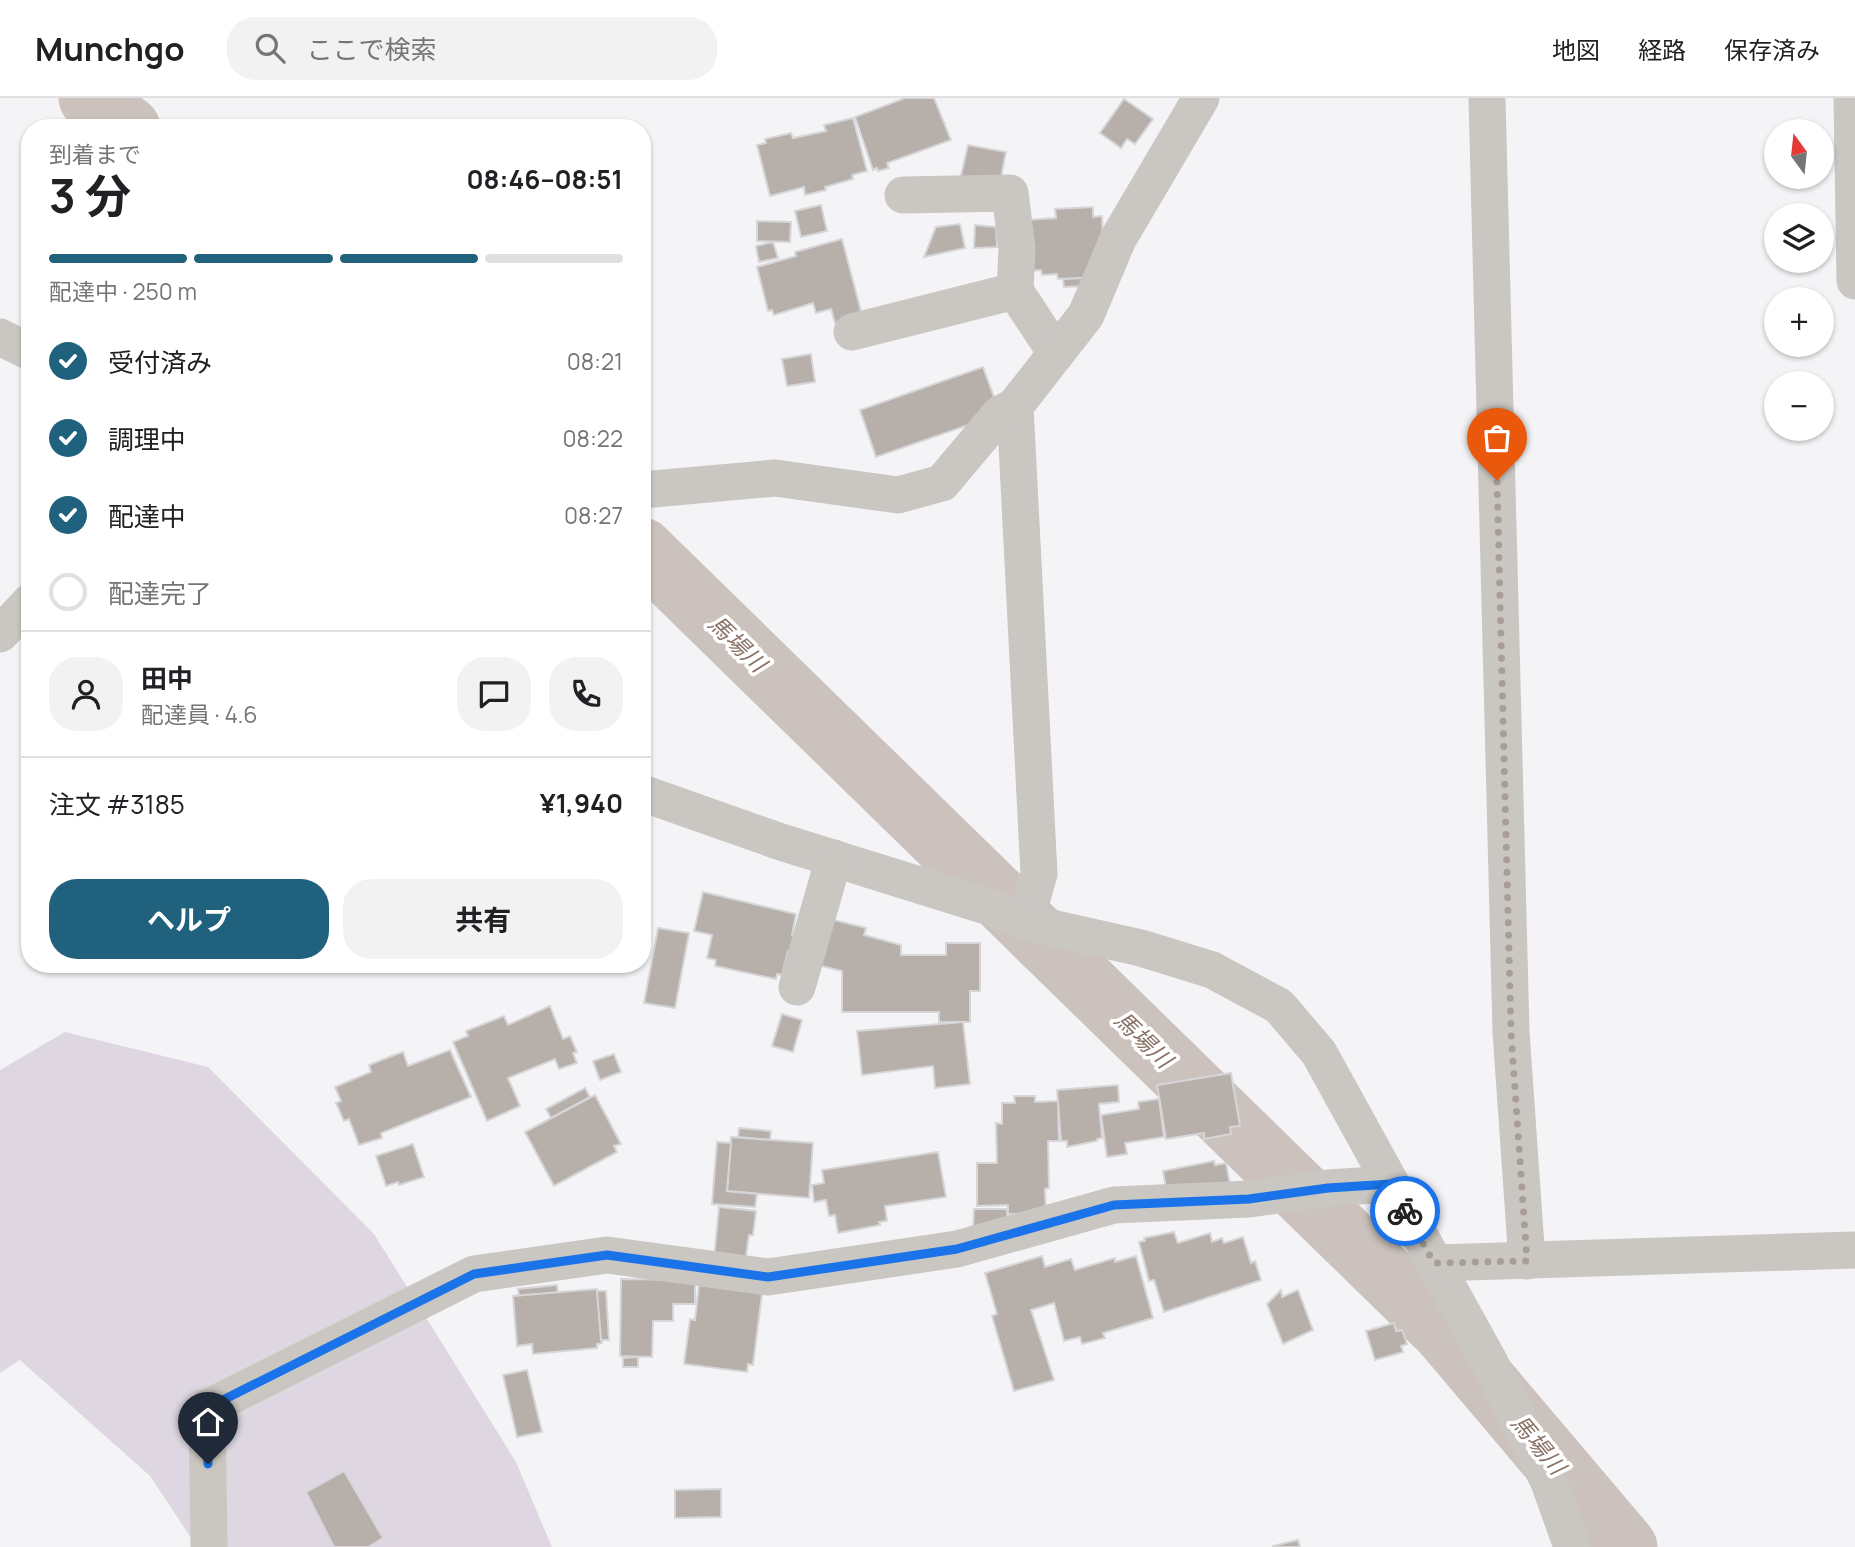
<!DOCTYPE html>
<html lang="ja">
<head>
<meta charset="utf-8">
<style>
  body { margin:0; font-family:Manrope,"Noto Sans JP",sans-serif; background:#f2f2f2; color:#202124; height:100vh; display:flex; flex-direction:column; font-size:26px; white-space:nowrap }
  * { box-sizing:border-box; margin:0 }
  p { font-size:23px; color:#757577 }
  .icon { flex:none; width:38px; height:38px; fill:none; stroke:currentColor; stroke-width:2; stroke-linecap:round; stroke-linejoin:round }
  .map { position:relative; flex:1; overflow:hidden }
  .drawer { position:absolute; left:21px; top:21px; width:630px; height:854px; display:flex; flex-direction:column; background:#fff; border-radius:28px; box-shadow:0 2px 5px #0004 }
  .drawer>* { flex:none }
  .needle { width:46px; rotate:345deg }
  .buttons { position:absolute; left:1764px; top:21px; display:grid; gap:14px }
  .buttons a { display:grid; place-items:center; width:70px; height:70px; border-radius:50%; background:#fff; box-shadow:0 2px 5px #0004; font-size:35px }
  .pin { position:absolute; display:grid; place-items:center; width:60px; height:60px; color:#fff; margin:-72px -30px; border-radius:50% 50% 50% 0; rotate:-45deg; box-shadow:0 0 7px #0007 }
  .pin .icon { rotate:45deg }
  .courier { position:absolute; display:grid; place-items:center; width:70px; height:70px; margin:-35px; border:5px solid #1a73e8; border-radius:50%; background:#fff; color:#222; box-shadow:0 2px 9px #0007 }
  .overview em { font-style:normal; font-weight:700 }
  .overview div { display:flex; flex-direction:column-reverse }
  .overview { display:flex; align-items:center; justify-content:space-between; height:119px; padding:0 28px }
  h1 { font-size:46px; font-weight:700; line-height:52px }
  .bar { display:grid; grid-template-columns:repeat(4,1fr); gap:10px 7px; align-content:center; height:84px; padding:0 28px }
  .bar i { height:9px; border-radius:5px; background:#e0e0e0 }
  .bar .selected { background:#20627d }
  .bar p { grid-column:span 4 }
  .line { display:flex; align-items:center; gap:18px; padding:0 28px; border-top:2px solid #e0e0e0 }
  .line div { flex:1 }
  .round { display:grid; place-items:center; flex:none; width:74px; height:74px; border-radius:28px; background:#f2f2f2 }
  ol { padding:0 28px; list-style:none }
  li { display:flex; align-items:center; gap:21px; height:77px }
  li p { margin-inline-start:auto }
  li .icon { padding:7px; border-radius:50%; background:#20627d; color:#fff; stroke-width:4 }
  li:last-child { color:#757577 }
  li i { width:38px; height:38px; border:4px solid #e0e0e0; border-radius:50% }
  .action { display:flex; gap:14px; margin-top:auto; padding:14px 28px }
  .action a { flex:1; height:80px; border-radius:28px; background:#20627d; color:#fff; font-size:28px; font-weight:700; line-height:80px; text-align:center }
  .action a+a { background:#f2f2f2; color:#202124 }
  header { display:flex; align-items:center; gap:42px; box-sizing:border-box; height:98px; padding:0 35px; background:#fff; border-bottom:2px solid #e0e0e0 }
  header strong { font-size:33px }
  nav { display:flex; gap:38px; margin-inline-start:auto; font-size:24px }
  .search { width:490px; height:63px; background:#f2f2f2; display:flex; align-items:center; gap:18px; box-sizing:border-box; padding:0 24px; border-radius:28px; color:#757577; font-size:26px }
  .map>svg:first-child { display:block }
  .green { fill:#ded7e1 }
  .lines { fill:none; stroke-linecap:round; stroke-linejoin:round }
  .river { stroke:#ccc2bd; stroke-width:63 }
  .building { fill:#b7afa9; stroke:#d6d6d8; stroke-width:2 }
  .minor { stroke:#cac6c2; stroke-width:37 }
  .done { stroke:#a99e96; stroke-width:7; stroke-dasharray:0 12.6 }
  .route { stroke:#1a73e8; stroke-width:9 }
  .labels { text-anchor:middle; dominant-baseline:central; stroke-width:7; stroke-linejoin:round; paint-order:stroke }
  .water-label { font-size:23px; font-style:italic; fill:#897165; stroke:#fff }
</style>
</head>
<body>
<header>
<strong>Munchgo</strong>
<div class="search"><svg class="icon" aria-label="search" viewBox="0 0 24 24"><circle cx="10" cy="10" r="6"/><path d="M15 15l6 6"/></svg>ここで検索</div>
<nav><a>地図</a><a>経路</a><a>保存済み</a></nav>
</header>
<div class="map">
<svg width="1855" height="1449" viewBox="0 0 1855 1449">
  <rect width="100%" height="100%" fill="#f4f4f7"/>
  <!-- green -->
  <polygon class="green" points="65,934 208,969 374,1136 516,1364 552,1449 197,1449 150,1378 20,1262 0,1275 0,972"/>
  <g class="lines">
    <!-- river -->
    <g class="river">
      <polyline points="90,0 129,30"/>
      <polyline points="642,451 1443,1233 1626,1449"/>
    </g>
  </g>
  <!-- building -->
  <g class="building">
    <polygon points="905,0 934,0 951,42 887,65 889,70 878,73 877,70 873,72 855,19"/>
    <polygon points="1124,1 1153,21 1135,46 1127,41 1121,50 1100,35"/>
    <polygon points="853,20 867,73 852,77 853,81 825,89 826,92 805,97 804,89 770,98 757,47 766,45 765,41 791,35 793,40 826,33 824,27"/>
    <polygon points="968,47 1006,54 999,90 960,82"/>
    <polygon points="821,107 827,133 801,139 795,113"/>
    <polygon points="1093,109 1093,119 1102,118 1104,169 1093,180 1058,181 1057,176 1042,177 1041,172 1029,173 1026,122 1056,120 1055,111"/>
    <polygon points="757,123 791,124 790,144 757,143"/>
    <polygon points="960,126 965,150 924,159 936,129"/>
    <polygon points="975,127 996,129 997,149 974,150"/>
    <polygon points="842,141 862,217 835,225 831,211 816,215 813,205 774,217 772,212 768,213 757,169 796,158 795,154"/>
    <polygon points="773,144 778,160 759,164 756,148"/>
    <polygon points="1085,180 1086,188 1064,189 1063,181"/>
    <polygon points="811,256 815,284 787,288 782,261"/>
    <polygon points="983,269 1000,316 876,359 860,312"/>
    <polygon points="703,794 796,816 792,837 795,838 791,854 788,853 782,877 777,876 776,881 715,868 716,862 707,860 712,837 694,833"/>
    <polygon points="818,818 866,830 864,837 901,847 901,857 946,857 946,845 980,845 980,893 970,893 970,924 939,924 939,914 842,914 842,873 806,864"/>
    <polygon points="658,830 689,835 675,910 644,905"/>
    <polygon points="550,908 563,941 570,938 577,954 573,955 577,965 559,971 555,961 508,980 520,1008 487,1023 453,944 468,938 466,933 504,918 508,927"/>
    <polygon points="782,916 802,922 793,954 772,948"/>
    <polygon points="963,924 970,986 935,990 933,968 862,977 857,933"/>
    <polygon points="450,952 471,999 381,1035 382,1040 359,1047 349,1021 344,1023 336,1005 341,1003 335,989 371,974 369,967 389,959 403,954 408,968"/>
    <polygon points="614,956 621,974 600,982 593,963"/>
    <polygon points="1231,975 1240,1028 1230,1029 1231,1036 1204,1041 1204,1035 1166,1041 1157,987"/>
    <polygon points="1118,987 1119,1004 1099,1006 1102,1040 1097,1041 1097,1043 1067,1049 1067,1043 1061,1043 1057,992"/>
    <polygon points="585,990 590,999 551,1020 546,1011"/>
    <polygon points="595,997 621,1046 614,1048 617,1054 554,1088 525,1034"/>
    <polygon points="1014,998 1035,998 1035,1004 1058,1003 1059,1043 1048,1043 1049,1090 1045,1091 1046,1115 1008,1116 1008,1107 977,1108 977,1065 997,1065 996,1025 1002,1026 1002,1005 1015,1005"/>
    <polygon points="1159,1001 1164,1039 1125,1045 1127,1056 1107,1059 1101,1017 1139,1011 1138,1004"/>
    <polygon points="739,1030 771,1033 770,1042 738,1039"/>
    <polygon points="731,1039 813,1045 809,1100 727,1093"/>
    <polygon points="717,1044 731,1045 727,1093 757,1096 755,1109 712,1106"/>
    <polygon points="413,1046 424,1079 399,1087 398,1084 386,1088 376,1058"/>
    <polygon points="938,1054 946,1099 885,1108 887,1123 879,1124 880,1127 838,1135 835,1117 829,1118 826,1102 814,1104 812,1087 824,1085 822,1072"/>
    <polygon points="1214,1063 1215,1067 1226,1065 1230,1086 1169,1107 1163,1073"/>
    <polygon points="719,1109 756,1113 753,1137 749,1137 745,1165 714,1161"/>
    <polygon points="974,1111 1007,1111 1007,1132 973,1133"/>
    <polygon points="1174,1134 1178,1145 1210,1135 1212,1144 1222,1140 1224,1145 1243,1139 1251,1165 1255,1163 1261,1182 1164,1214 1154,1182 1149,1183 1139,1144 1145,1143 1144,1140"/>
    <polygon points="1042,1158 1045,1169 1071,1161 1075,1172 1115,1160 1115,1164 1136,1158 1153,1220 1103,1235 1105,1240 1082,1246 1080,1239 1064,1243 1054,1205 1031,1212 1054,1282 1014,1293 992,1218 997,1216 985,1175"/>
    <polygon points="621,1181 695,1182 695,1206 673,1206 673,1223 653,1223 652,1259 620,1258"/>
    <polygon points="557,1187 558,1195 519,1198 518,1191"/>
    <polygon points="699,1187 763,1188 753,1267 748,1266 747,1274 684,1266 690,1221 695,1222"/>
    <polygon points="597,1191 602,1245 597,1246 597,1250 533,1256 532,1246 517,1248 513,1198"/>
    <polygon points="1281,1192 1282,1199 1298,1192 1313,1232 1283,1246 1267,1206"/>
    <polygon points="597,1193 606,1193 609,1242 601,1242"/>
    <polygon points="1394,1225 1396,1233 1402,1232 1407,1246 1401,1248 1403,1254 1375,1262 1366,1233"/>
    <polygon points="638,1259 638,1269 623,1269 623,1260"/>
    <polygon points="527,1272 542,1334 517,1339 503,1277"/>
    <polygon points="344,1373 383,1440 368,1449 334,1449 306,1394"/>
    <polygon points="721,1391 721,1419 675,1420 675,1392"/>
    <polygon points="1298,1442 1300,1449 1273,1449 1273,1448"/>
  </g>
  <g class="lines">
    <!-- minor -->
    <g class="minor">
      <polyline points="1487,0 1511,934 1527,1163"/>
      <polyline points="1852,0 1855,183"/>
      <polyline points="903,97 1010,95 1017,151 1015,193"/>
      <polyline points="852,234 1015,193 1056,255"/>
      <polyline points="0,239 30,254"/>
      <polyline points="1015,308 1039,776 1025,824"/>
      <polyline points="642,392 775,380 898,397 942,385 1000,316 1015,308 1086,217 1118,141 1201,0"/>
      <polyline points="0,536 30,504"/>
      <polyline points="642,695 781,744 996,811 1025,824 1141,850 1212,872 1279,908 1319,955 1490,1265 1549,1384 1572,1449"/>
      <polyline points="797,889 834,760"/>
      <polyline points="1434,1165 1855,1152"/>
      <polyline points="209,1449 207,1310 474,1176 607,1157 768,1179 957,1151 1114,1107 1249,1101 1328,1090 1391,1086"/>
    </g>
  </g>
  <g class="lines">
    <!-- done -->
    <polyline class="done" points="1405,1113 1434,1165 1527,1163 1511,934 1497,382"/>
    <!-- route -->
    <polyline class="route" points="208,1366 207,1310 474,1176 607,1157 768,1179 957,1151 1114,1107 1249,1101 1328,1090 1391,1086 1405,1113"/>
  </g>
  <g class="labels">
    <!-- water labels -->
    <g class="water-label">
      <text transform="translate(738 545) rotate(44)">馬場川</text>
      <text transform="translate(1144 941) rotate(44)">馬場川</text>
      <text transform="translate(1539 1346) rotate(50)">馬場川</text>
    </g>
  </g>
</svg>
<div class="buttons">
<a><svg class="needle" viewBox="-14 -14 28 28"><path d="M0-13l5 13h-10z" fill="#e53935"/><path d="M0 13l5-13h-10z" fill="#757577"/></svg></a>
<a><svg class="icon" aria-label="layers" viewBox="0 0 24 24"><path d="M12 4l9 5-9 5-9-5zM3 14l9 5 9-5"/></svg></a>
<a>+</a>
<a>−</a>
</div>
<div class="pin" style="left:1497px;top:382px;background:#ea580c"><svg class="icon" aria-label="bag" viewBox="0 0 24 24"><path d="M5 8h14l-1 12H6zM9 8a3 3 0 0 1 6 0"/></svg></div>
<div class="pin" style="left:208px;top:1366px;background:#1f2937"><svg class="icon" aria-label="home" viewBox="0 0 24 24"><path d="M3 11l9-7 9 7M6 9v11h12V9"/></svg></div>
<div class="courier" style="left:1405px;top:1113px"><svg class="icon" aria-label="bike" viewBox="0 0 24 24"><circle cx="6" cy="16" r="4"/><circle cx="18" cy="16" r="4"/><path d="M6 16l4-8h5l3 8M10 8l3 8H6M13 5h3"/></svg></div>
<section class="drawer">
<div class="overview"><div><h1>3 分</h1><p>到着まで</p></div><em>08:46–08:51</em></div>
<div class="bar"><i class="selected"></i><i class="selected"></i><i class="selected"></i><i></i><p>配達中 · 250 m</p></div>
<ol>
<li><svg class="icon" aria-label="check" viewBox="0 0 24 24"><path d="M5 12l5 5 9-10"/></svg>受付済み<p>08:21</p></li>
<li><svg class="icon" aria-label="check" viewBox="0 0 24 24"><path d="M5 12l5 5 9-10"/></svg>調理中<p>08:22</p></li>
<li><svg class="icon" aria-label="check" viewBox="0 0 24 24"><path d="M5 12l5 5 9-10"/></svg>配達中<p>08:27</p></li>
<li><i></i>配達完了</li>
</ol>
<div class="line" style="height:126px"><a class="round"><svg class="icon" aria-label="person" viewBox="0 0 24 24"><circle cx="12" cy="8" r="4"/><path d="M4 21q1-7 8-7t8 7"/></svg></a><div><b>田中</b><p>配達員 · 4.6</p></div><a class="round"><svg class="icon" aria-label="chat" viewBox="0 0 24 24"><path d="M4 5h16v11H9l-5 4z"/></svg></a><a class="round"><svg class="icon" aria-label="phone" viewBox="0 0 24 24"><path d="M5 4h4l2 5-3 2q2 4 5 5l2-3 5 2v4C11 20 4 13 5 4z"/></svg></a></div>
<div class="line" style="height:91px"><div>注文 #3185</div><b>¥1,940</b></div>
<div class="action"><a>ヘルプ</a><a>共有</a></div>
</section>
</div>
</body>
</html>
